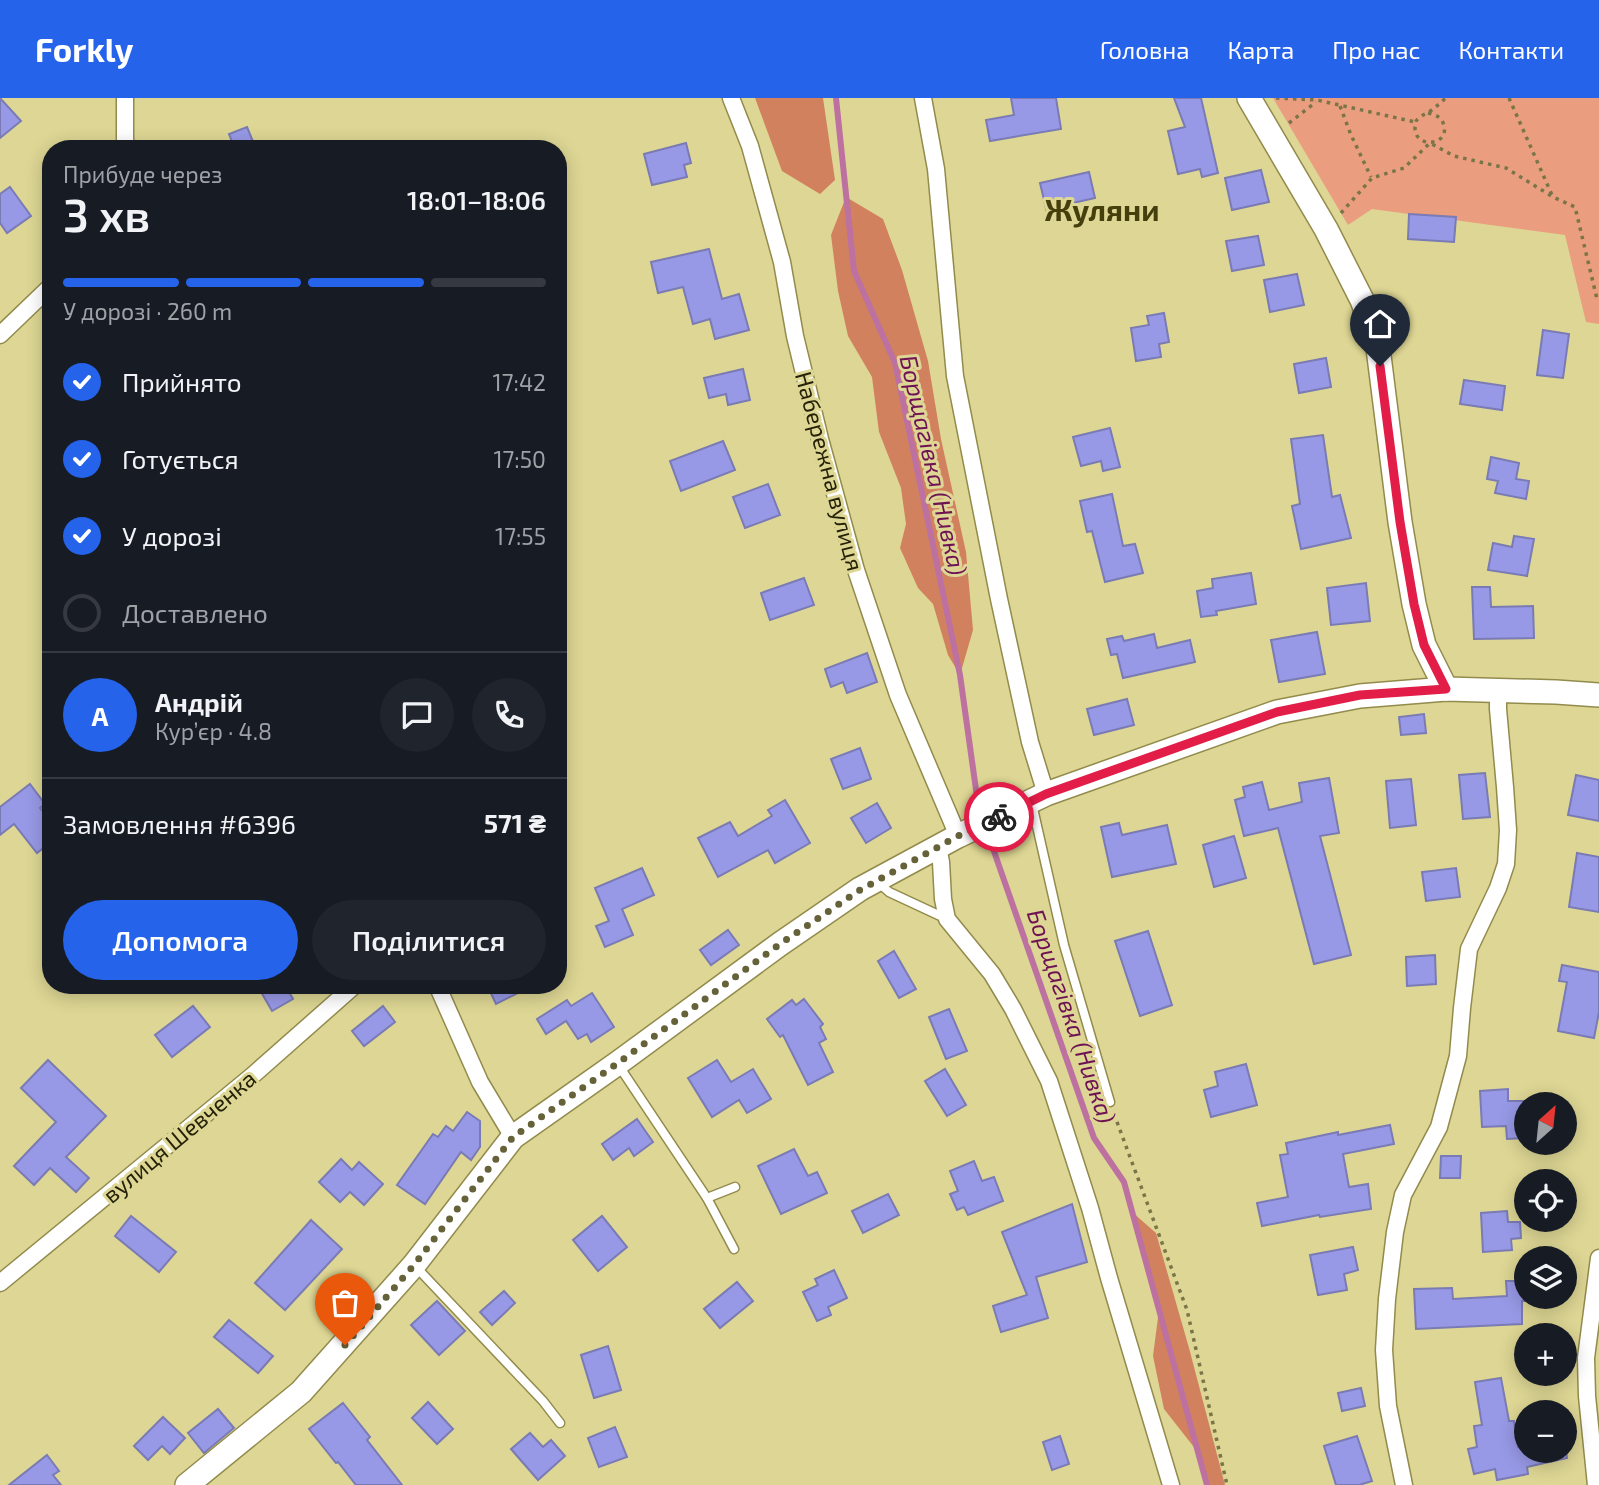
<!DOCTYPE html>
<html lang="uk">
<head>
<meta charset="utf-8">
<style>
  body { margin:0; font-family:"Exo 2",sans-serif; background:#20242c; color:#f1f3f6; height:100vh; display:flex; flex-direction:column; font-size:26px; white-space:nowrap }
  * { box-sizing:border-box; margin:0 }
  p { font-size:23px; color:#9ea1a6 }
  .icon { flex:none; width:38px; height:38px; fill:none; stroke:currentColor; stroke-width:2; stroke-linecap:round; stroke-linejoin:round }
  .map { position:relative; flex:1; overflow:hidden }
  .drawer { position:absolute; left:42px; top:42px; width:525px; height:854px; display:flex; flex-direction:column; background:#171b24; border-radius:28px; box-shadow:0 4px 18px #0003 }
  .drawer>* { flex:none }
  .needle { width:46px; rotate:27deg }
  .controls { position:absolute; left:1514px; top:994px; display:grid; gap:14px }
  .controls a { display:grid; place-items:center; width:63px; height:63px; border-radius:50%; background:#171b24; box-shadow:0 4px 18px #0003; font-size:35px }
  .pin { position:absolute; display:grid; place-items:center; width:60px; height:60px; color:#fff; margin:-72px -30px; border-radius:50% 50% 50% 0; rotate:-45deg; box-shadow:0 0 7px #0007 }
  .pin .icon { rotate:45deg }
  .courier { position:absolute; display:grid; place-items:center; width:70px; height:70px; margin:-35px; border:5px solid #e11d48; border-radius:50%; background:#fff; color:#222; box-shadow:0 2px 9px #0007 }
  .summary em { font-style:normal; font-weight:600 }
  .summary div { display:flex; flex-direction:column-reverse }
  .summary { display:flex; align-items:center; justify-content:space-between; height:119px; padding:0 21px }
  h1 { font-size:46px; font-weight:600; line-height:52px }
  .bar { display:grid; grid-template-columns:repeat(4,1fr); gap:10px 7px; align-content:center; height:84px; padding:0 21px }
  .bar i { height:9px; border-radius:5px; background:#363941 }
  .bar .on { background:#2563eb }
  .bar p { grid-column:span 4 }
  .line { display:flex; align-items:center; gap:18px; padding:0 21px; border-top:2px solid #363941 }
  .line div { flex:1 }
  .round { display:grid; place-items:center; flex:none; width:74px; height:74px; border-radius:37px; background:#20242c }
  ol { padding:0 21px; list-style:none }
  li { display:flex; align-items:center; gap:21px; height:77px }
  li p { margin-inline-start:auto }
  li .icon { padding:7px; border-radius:50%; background:#2563eb; color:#fff; stroke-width:4 }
  li:last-child { color:#9ea1a6 }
  li i { width:38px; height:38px; border:4px solid #363941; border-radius:50% }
  .action { display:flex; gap:14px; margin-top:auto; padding:14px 21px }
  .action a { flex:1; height:80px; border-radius:42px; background:#2563eb; color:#fff; font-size:28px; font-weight:600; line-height:80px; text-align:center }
  .action a+a { background:#20242c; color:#f1f3f6 }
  header { display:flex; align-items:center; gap:42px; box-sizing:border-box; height:98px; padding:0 35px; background:#2563eb; color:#fff }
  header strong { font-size:33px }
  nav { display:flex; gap:38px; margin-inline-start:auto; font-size:24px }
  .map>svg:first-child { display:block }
  .green { fill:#eb9e7f }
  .forest { fill:#d2815f }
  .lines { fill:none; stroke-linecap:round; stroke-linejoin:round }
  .stream { stroke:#bc71a0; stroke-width:6 }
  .building { fill:#9899e6; stroke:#7a7bb4; stroke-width:2 }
  .lane-casing { stroke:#928b4c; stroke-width:11 }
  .street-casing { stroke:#928b4c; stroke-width:19 }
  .secondary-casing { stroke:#928b4c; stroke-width:26 }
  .path { stroke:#7a7548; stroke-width:3.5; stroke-dasharray:3.5 5; stroke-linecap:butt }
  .lane { stroke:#fff; stroke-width:8 }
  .street { stroke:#fff; stroke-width:16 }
  .secondary { stroke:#fff; stroke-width:23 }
  .done { stroke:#656138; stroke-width:7; stroke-dasharray:0 12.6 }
  .route { stroke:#e11d48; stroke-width:9 }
  .labels { text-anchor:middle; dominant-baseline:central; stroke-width:6; stroke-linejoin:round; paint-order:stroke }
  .street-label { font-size:23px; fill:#252207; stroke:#ddd694 }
  .water-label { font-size:24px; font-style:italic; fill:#6e1253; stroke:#ddd694 }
  .district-label { font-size:30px; font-weight:bold; fill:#453f0d; stroke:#ddd694 }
</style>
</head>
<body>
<header>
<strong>Forkly</strong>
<nav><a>Головна</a><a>Карта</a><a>Про нас</a><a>Контакти</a></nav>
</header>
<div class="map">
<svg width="1599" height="1387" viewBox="0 0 1599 1387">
  <rect width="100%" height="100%" fill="#ddd694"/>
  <!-- green -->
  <polygon class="green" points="1273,0 1599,0 1599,226 1586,224 1565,137 1372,111 1348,127"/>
  <!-- forest -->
  <g class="forest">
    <polygon points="755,0 823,0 835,82 820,96 782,73"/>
    <polygon points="846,99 883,121 902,172 928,263 941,341 966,454 973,532 960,577 948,557 933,506 918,490 900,450 906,426 901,390 879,334 872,279 848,238 838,193 831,137"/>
    <polygon points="1132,1114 1156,1135 1189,1250 1225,1387 1207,1387 1197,1353 1164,1311 1153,1258 1159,1212"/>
  </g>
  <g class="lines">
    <!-- stream -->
    <g class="stream">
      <polyline points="836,0 854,173 895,265 960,577 978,706"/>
      <polyline points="989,739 1094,1040 1124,1084 1207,1387"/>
    </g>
  </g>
  <!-- building -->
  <g class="building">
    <polygon points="0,0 21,23 0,40"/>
    <polygon points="1011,0 1056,0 1061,31 990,43 986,22 1014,17"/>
    <polygon points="1174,0 1201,0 1218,75 1202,79 1200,71 1178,76 1168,33 1185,29"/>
    <polygon points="247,29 256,51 235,51 229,36"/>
    <polygon points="686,45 691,65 684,67 687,79 652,87 644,56"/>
    <polygon points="1261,72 1269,104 1232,112 1225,80"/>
    <polygon points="1089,74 1095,100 1064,107 1067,119 1049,123 1040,85"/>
    <polygon points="10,89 31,118 7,135 0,125 0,96"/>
    <polygon points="1409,116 1456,119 1454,144 1408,141"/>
    <polygon points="1258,138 1264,167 1232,173 1226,143"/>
    <polygon points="709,151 722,201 739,196 749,232 715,241 710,221 693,226 683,189 658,195 651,164"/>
    <polygon points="1297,176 1304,207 1270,214 1264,182"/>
    <polygon points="1164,215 1169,244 1159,246 1161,259 1136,263 1131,230 1149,227 1147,218"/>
    <polygon points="1543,232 1569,236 1563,280 1537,277"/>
    <polygon points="1326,260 1331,289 1299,295 1294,266"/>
    <polygon points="743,271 750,302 728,307 726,296 709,300 704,280"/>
    <polygon points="1464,282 1505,288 1502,312 1460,306"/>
    <polygon points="1110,330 1120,369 1103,373 1101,363 1081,368 1073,339"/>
    <polygon points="1323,337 1332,399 1340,397 1351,440 1301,451 1292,408 1300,406 1291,341"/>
    <polygon points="723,343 735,372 681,393 670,363"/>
    <polygon points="1491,359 1519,365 1516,381 1529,383 1526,401 1495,395 1498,383 1487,381"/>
    <polygon points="768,386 780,417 745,430 733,399"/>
    <polygon points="1112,396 1123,448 1135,446 1143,475 1105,484 1092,433 1087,434 1080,403"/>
    <polygon points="1514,438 1534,441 1527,478 1488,472 1493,445 1512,449"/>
    <polygon points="1251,475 1256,506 1216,513 1217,517 1201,519 1197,493 1213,490 1212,481"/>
    <polygon points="804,480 814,507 770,522 761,495"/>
    <polygon points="1366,485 1370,523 1331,527 1327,490"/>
    <polygon points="1472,489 1490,489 1491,509 1533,508 1534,540 1474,541"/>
    <polygon points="1317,534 1325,576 1279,584 1271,542"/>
    <polygon points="1154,536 1157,550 1190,542 1195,564 1123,580 1117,556 1111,557 1107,541 1122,538 1124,543"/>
    <polygon points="867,555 877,584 847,595 843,584 831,589 825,571"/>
    <polygon points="1127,601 1134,627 1094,637 1087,611"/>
    <polygon points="1424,616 1426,635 1401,637 1399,619"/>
    <polygon points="860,650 871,681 843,691 831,661"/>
    <polygon points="1485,675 1490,719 1463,721 1459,677"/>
    <polygon points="1576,677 1599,682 1599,723 1568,717"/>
    <polygon points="1329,680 1339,735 1320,738 1351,857 1314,866 1278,730 1244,738 1235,702 1245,699 1243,689 1262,684 1269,712 1302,704 1299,685"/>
    <polygon points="1411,681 1416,727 1390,730 1386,683"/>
    <polygon points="30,686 45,706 40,710 51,723 51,744 37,755 14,726 0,737 0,709"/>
    <polygon points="785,702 810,745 775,765 768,752 718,779 698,740 730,724 738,738 772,718 768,712"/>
    <polygon points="877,705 891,730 866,745 851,720"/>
    <polygon points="1119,725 1122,737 1167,727 1176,766 1112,779 1101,729"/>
    <polygon points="1234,738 1246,780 1214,789 1203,747"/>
    <polygon points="1577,755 1599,759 1599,814 1569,809"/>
    <polygon points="642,770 654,797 622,811 633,837 605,849 596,828 609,823 595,790"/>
    <polygon points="1456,770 1460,799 1426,803 1422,774"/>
    <polygon points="728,832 739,847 711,867 700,852"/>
    <polygon points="1148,833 1172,907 1140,918 1115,843"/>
    <polygon points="894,853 916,891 899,900 878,863"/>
    <polygon points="1435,857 1436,886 1407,888 1406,859"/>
    <polygon points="1562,867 1599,874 1599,914 1594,940 1558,933 1567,884 1559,883"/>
    <polygon points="257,887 285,887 293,901 272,913"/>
    <polygon points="487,887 534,887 496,906"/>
    <polygon points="592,895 614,929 591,944 587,936 578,941 566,923 546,936 537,921 567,902 571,908"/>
    <polygon points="804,901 823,926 820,929 826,941 819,945 833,974 808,987 783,937 780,939 767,921 792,902 796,907"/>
    <polygon points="193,908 210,929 172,959 155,937"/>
    <polygon points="383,908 395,924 364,948 352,933"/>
    <polygon points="949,911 967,953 946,961 929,919"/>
    <polygon points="48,962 106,1018 66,1059 89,1080 76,1094 50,1070 34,1087 14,1068 56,1024 21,990"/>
    <polygon points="717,962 731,984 753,971 771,1001 747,1015 739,1002 712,1019 688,980"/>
    <polygon points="1246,966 1257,1007 1211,1019 1204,992 1218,988 1215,974"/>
    <polygon points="945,971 966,1007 947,1018 925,983"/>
    <polygon points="1508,991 1508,1003 1524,1003 1526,1040 1507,1041 1506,1028 1482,1029 1480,993"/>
    <polygon points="467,1014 480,1023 480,1049 471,1062 461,1054 425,1106 397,1087 433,1036 438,1039 446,1028 453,1033"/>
    <polygon points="637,1021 653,1044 634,1058 629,1050 613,1062 602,1046"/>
    <polygon points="1390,1027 1394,1046 1343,1056 1349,1089 1368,1086 1371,1111 1320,1119 1319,1117 1262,1128 1257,1105 1288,1099 1280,1057 1288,1056 1286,1045 1338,1034 1338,1037"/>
    <polygon points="794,1051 808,1078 817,1074 827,1095 781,1116 758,1068"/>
    <polygon points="1441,1058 1461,1058 1460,1080 1440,1080"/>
    <polygon points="341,1061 352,1072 359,1064 383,1086 364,1107 350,1094 340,1104 319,1084"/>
    <polygon points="974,1063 982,1083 994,1079 1003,1103 968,1117 964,1109 957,1112 950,1096 958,1093 950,1073"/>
    <polygon points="888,1096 899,1117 863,1135 852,1113"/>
    <polygon points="1072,1106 1087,1164 1036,1179 1048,1220 1001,1234 993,1208 1027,1197 1002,1134"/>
    <polygon points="1507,1113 1508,1124 1520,1124 1521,1140 1511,1141 1512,1152 1483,1154 1481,1115"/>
    <polygon points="131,1118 176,1154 159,1174 115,1138"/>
    <polygon points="602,1118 627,1149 598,1173 573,1142"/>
    <polygon points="311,1122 342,1151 285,1212 255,1185"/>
    <polygon points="1353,1149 1358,1172 1344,1176 1347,1192 1318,1197 1310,1157"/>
    <polygon points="834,1172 847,1200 828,1209 831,1217 817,1223 803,1194 818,1187 815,1181"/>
    <polygon points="1506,1183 1526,1183 1526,1203 1522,1203 1522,1226 1416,1231 1414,1191 1452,1190 1453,1201 1507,1198"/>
    <polygon points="737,1184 753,1203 720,1230 704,1211"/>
    <polygon points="504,1193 515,1205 492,1227 480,1214"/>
    <polygon points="437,1203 465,1233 439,1257 411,1227"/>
    <polygon points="229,1222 273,1258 258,1275 214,1239"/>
    <polygon points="608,1248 621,1292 594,1300 581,1257"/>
    <polygon points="1501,1280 1509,1323 1514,1323 1518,1349 1526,1347 1526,1353 1566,1353 1567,1360 1527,1369 1528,1376 1497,1382 1495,1371 1474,1376 1468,1351 1477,1349 1474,1328 1482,1327 1475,1284"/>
    <polygon points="1361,1290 1365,1308 1342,1313 1338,1295"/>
    <polygon points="428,1304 453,1331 437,1346 412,1320"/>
    <polygon points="343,1305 370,1339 367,1342 402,1387 356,1387 338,1364 336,1365 309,1331"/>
    <polygon points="218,1311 234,1330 204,1355 188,1335"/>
    <polygon points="163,1319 185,1340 170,1356 162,1348 148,1362 134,1348"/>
    <polygon points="615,1329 627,1359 599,1369 588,1340"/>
    <polygon points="530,1335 543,1349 551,1342 565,1358 538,1382 511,1351"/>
    <polygon points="1060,1338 1069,1366 1052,1372 1043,1344"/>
    <polygon points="1357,1338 1372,1383 1359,1387 1336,1387 1324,1348"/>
    <polygon points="47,1357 59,1373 53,1377 61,1387 9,1387"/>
  </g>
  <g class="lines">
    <!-- lane casing -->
    <g class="lane-casing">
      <g id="lane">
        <polyline points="1032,706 1064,847 1110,1004"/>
        <polyline points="879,785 889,794 947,821"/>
        <polyline points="619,968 707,1100 734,1151"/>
        <polyline points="707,1100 735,1089"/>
        <polyline points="416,1169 543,1303 560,1325"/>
      </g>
    </g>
    <!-- street casing -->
    <g class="street-casing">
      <g id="street">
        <polyline points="125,0 125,41 127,51"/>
        <polyline points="731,0 750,48 782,164 795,238 820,341 856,472 898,597 958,738"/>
        <polyline points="923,0 936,71 955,278 999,501 1030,644 1046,696"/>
        <polyline points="0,237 51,188"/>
        <polyline points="938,749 941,764 943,801 947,821 992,876 1013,911 1049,983 1090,1110 1109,1180 1171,1387"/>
        <polyline points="437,887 480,984 513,1039"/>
        <polyline points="0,1185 252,978 355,887"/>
        <polyline points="1404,1387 1388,1308 1384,1252 1387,1201 1395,1134 1403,1097 1439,1029 1458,958 1462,910 1469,851 1498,790 1506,766 1508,732 1505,689 1498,611 1498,593"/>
        <polyline points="1596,1387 1587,1298 1586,1260 1599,1160"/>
      </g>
    </g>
    <!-- secondary casing -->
    <g class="secondary-casing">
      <g id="secondary">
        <polyline points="1249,0 1326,131 1362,202 1377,242 1400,424 1414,506 1424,547 1446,591"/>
        <polyline points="187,1387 301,1294 414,1167 513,1039 618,965 780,846 860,791 958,738 1046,696 1277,614 1360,598 1446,591 1556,594 1599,597"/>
      </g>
    </g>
    <!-- path -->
    <g class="path">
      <polyline points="1276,0 1317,2 1415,24"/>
      <polyline points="1509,0 1552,97"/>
      <polyline points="1340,8 1351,37 1371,79"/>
      <path d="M1428 15C1436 17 1442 19 1444 28 1449 48 1414 51 1415 29 1416 24 1415 23 1419 20 1422 17 1426 16 1429 14 1435 10 1440 5 1446 0"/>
      <polyline points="1289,25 1316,4"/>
      <polyline points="1341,115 1372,80 1404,70 1430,45 1454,58 1506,70 1553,99 1575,109 1597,201 1599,202"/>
      <polyline points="1114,1016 1187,1212 1227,1387"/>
    </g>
    <!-- lane -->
    <use href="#lane" class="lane"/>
    <!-- street -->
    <use href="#street" class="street"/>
    <!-- secondary -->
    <use href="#secondary" class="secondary"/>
  </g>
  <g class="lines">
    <!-- done -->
    <polyline class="done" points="345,1247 414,1167 513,1039 618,965 780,846 860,792 958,738 999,719"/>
    <!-- route -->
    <polyline class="route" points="999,719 1046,696 1277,614 1360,597 1446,591 1424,547 1414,506 1400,424 1380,268"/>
  </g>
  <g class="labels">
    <!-- street labels -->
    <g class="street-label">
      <text transform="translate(830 373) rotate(75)">Набережна вулиця</text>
      <text transform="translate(179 1038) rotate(-40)">вулиця Шевченка</text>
    </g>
    <!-- water labels -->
    <g class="water-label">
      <text transform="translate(934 367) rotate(77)">Борщагівка (Нивка)</text>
      <text transform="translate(1072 918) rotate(71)">Борщагівка (Нивка)</text>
    </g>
    <!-- district labels -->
    <g class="district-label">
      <text x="1102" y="111">Жуляни</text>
    </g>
  </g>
</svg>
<div class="controls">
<a><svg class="needle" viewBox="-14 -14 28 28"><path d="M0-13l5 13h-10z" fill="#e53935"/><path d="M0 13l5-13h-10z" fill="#9ea1a6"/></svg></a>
<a><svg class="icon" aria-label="locate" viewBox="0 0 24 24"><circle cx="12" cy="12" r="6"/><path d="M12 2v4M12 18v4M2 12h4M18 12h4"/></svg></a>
<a><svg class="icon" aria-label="layers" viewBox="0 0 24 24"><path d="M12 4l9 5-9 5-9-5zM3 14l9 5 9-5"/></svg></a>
<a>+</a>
<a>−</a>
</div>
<div class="pin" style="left:345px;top:1247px;background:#ea580c"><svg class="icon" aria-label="bag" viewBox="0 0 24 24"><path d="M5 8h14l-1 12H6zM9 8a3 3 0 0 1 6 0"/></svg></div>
<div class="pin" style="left:1380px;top:268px;background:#1f2937"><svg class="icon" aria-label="home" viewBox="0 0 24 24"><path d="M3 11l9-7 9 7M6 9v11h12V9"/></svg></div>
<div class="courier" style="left:999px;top:719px"><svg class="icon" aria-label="bike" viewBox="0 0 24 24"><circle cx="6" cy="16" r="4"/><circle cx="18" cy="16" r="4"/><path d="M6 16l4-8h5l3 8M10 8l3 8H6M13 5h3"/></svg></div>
<section class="drawer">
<div class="summary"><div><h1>3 хв</h1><p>Прибуде через</p></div><em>18:01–18:06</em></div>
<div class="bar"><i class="on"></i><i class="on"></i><i class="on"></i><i></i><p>У дорозі · 260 m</p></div>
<ol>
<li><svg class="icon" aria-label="check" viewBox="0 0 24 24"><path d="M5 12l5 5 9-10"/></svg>Прийнято<p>17:42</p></li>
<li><svg class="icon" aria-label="check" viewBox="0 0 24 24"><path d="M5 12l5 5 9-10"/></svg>Готується<p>17:50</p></li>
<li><svg class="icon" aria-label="check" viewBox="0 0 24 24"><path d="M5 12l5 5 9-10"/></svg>У дорозі<p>17:55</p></li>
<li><i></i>Доставлено</li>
</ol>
<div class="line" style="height:126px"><b class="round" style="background:#2563eb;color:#fff">А</b><div><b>Андрій</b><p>Кур’єр · 4.8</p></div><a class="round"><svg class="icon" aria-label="chat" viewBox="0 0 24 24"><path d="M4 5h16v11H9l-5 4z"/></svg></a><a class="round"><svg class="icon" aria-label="phone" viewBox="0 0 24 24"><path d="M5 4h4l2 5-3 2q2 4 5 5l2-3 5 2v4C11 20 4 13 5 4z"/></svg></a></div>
<div class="line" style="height:91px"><div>Замовлення #6396</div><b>571 ₴</b></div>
<div class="action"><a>Допомога</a><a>Поділитися</a></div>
</section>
</div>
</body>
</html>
